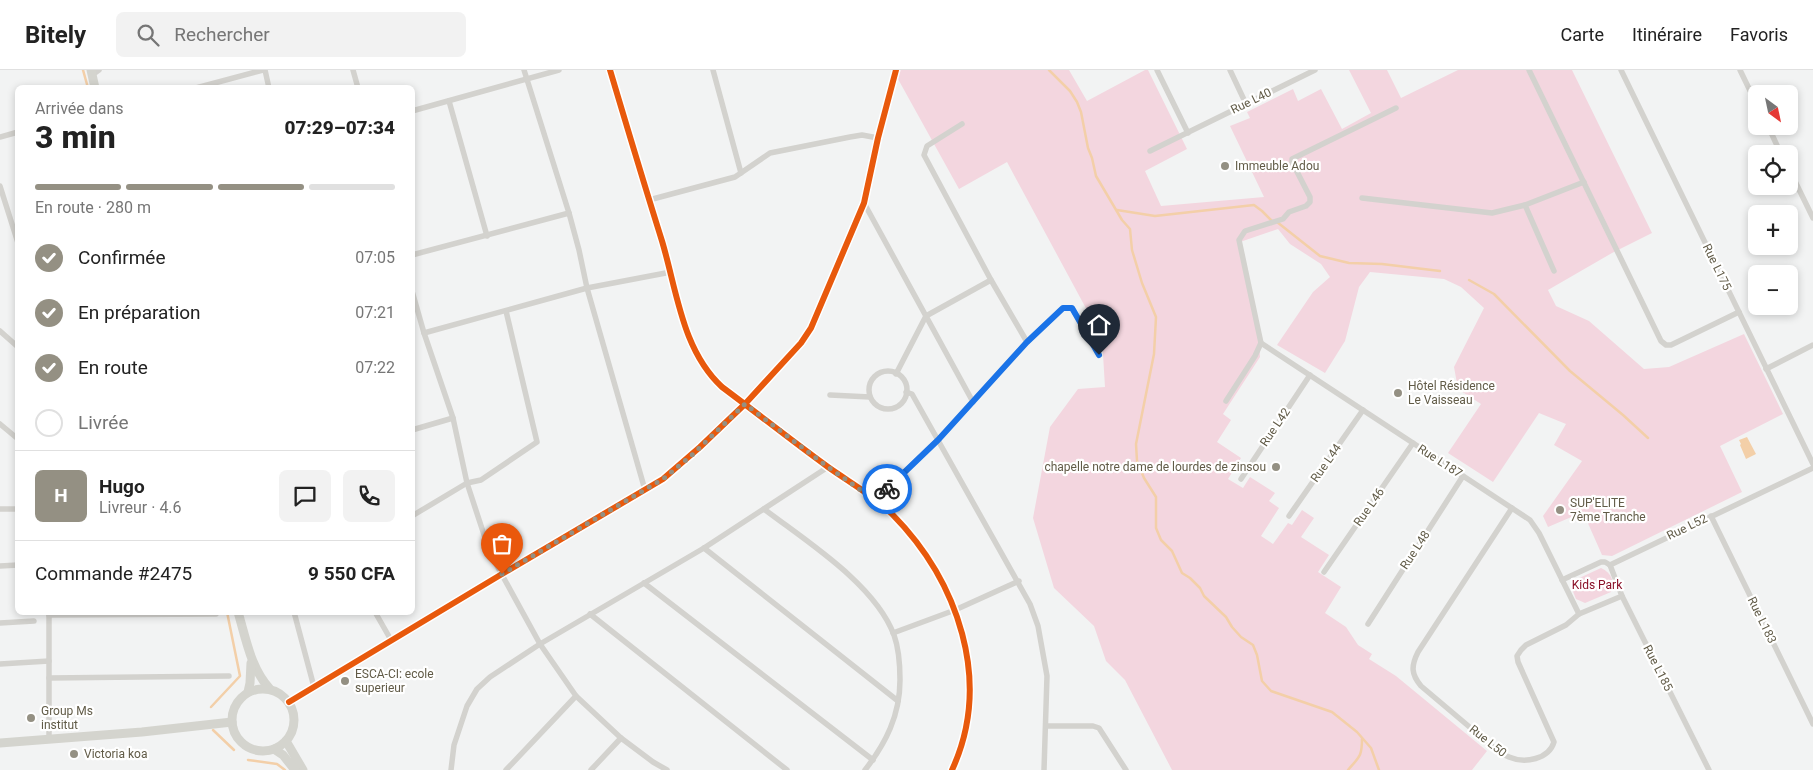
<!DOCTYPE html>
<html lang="fr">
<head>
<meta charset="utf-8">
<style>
  body { margin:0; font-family:Roboto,sans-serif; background:#f2f2f2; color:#222; height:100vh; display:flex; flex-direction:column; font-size:19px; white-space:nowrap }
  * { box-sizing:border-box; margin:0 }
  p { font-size:16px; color:#767676 }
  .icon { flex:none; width:28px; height:28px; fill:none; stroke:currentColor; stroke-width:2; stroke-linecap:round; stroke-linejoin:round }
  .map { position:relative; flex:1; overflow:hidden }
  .sheet { position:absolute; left:15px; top:15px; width:400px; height:530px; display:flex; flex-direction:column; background:#fff; border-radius:8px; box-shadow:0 2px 8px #0003 }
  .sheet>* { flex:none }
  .needle { width:32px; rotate:147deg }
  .tools { position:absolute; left:1748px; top:15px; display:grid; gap:10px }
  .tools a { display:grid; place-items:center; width:50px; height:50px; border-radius:8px; background:#fff; box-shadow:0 2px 8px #0003; font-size:25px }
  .pin { position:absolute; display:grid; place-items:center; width:42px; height:42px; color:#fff; margin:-51px -21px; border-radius:50% 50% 50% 0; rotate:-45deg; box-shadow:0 0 5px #0007 }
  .pin .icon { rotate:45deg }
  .courier { position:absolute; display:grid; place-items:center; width:50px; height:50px; margin:-25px; border:4px solid #1a73e8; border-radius:50%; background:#fff; color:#222; box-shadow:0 1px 6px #0007 }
  .head em { font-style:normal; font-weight:800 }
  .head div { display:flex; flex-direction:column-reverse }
  .head { display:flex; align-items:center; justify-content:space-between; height:85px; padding:0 20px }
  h1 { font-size:32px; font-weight:800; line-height:38px }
  .bar { display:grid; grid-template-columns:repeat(4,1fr); gap:8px 5px; align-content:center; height:60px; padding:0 20px }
  .bar i { height:6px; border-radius:4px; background:#e0e0e0 }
  .bar .active { background:#949083 }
  .bar p { grid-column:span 4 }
  .line { display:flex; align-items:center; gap:12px; padding:0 20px; border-top:1px solid #e0e0e0 }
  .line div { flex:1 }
  .round { display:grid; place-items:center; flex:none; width:52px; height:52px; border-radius:8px; background:#f2f2f2 }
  ol { padding:0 20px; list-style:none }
  li { display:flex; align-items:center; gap:15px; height:55px }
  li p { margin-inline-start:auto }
  li .icon { padding:5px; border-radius:50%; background:#949083; color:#fff; stroke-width:4 }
  li:last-child { color:#767676 }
  li i { width:28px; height:28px; border:2px solid #e0e0e0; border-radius:50% }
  header { display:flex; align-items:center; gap:30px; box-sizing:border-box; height:70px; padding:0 25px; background:#fff; border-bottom:1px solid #e0e0e0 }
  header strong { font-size:24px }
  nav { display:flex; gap:28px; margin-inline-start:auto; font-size:18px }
  .search { width:350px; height:45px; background:#f2f2f2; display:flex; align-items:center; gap:12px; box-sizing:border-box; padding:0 18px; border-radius:8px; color:#767676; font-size:19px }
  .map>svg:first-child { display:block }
  .green { fill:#f3d6df }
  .water { fill:#f3cfa8 }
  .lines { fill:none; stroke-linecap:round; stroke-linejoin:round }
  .stream { stroke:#f3cfa8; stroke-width:2.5 }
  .street { stroke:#d3d2ce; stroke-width:5.5 }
  .secondary { stroke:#d4d4ce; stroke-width:9 }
  .cycleway-casing { stroke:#fff; stroke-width:9 }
  .cycleway { stroke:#e8590c; stroke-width:6 }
  .done { stroke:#949083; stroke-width:5; stroke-dasharray:0 9 }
  .route { stroke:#1a73e8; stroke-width:6 }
  .poi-dot { fill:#949083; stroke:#fff; stroke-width:2 }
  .labels { text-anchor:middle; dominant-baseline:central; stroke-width:4.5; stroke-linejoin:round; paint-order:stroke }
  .street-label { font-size:12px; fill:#615b47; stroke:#fff }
  .poi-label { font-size:12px; fill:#615b47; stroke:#fff; text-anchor:start }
  .park-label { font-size:12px; fill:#8a1027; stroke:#fff }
</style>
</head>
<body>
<header>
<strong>Bitely</strong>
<div class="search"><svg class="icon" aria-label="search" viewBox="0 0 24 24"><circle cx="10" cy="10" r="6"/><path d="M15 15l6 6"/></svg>Rechercher</div>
<nav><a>Carte</a><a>Itinéraire</a><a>Favoris</a></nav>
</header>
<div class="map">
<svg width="1813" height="700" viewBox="0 0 1813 700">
  <rect width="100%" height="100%" fill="#f2f3f3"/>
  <!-- green -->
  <g class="green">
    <polygon points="893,0 1069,0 1087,31 1145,0 1148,0 1187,79 1145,101 1161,136 1264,127 1230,56 1250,48 1247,42 1293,19 1298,31 1321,19 1342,59 1371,43 1349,0 1387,0 1401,28 1458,0 1572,0 1652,163 1612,183 1548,220 1556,236 1589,251 1644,299 1669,297 1744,264 1783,344 1720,376 1742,422 1612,486 1602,485 1583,442 1548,457 1543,446 1582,391 1554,375 1566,354 1539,343 1493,412 1448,383 1481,334 1458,319 1454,297 1484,238 1461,217 1444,209 1370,202 1359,217 1345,271 1325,303 1277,275 1313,222 1330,207 1321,194 1290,174 1278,159 1240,172 1259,265 1260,287 1223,344 1231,350 1217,372 1241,388 1228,409 1243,418 1250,407 1275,423 1269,431 1279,438 1261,466 1273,474 1288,453 1292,455 1302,440 1314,448 1301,467 1329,485 1318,502 1341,517 1325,543 1346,557 1358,575 1372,584 1369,589 1396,606 1487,681 1472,700 1172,700 1125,610 1106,591 1094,556 1054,518 1033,448 1050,357 1078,319 1105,317 1102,268 1007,92 959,119"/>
    <path d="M1601 498C1612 503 1615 512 1611 522L1585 533 1576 529 1572 519 1575 510Z"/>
  </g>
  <!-- water -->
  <polygon class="water" points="1747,367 1756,384 1746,389 1740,375 1741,374 1739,370"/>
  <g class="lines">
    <!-- stream -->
    <g class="stream">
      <polyline points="83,0 88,18"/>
      <polyline points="1049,0 1070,21 1077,32 1081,42 1088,78 1092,88 1096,106 1122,150 1130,159 1132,180 1142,213 1156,247 1154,284 1136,374 1137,391 1144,408 1156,427 1156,458 1161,470 1172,481 1182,503 1190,508 1200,518 1204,526 1226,547 1232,557 1241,567 1253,575 1257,585 1262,611 1271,621 1332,642 1357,662 1371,678 1379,700"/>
      <polyline points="1117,140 1155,146 1254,135 1262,141 1272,151"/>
      <polyline points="1277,152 1320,186 1349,193 1382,194 1440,201"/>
      <polyline points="1469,210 1494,224 1570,301 1623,345 1648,368"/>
      <polyline points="211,637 240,606 227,542"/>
      <polyline points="213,660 234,680"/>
      <polyline points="248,690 277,694 285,700"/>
      <path d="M1348 700C1359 687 1362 687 1362 669"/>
    </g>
    <!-- street -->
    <g class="street">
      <polyline points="265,0 269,18"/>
      <polyline points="353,0 358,18"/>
      <polyline points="524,0 569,143 579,180 587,218 645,420"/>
      <path d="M610 0C627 57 644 114 662 171 677 221 682 280 722 317 757 343 792 371 828 397 849 412 873 425 892 444 958 511 993 611 952 700"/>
      <polyline points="713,0 741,103"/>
      <polyline points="1157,0 1188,63"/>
      <polyline points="1230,0 1246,34"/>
      <polyline points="1529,0 1661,271 1666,275 1671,275 1739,242"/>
      <polyline points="1621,0 1813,394"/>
      <polyline points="1740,0 1756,33"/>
      <polyline points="92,5 99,0"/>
      <polyline points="196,18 263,0"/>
      <polyline points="449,31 487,166"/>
      <polyline points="412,41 559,0"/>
      <polyline points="962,54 927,76 924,85 991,210 1027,272"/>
      <polyline points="1768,56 1781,84"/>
      <polyline points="0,67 18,62"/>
      <polyline points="1150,81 1315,0"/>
      <polyline points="1789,99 1813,148"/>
      <polyline points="0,116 18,173"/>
      <polyline points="1362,128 1492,143 1525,135 1584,112"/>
      <polyline points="649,130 735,107 770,83 850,67 862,65 878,68"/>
      <polyline points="864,133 973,332"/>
      <polyline points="1525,135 1554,201"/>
      <polyline points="412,185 569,143"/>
      <polyline points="412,221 424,263 453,348 467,413 490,483 540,574 576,626 621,668 653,692 667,700"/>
      <polyline points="0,261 18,277"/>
      <polyline points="424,263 587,218 671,202"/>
      <polyline points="1261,273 1530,450 1539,463 1579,544"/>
      <polyline points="1766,299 1813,275"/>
      <circle cx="888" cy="320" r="19"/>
      <polyline points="896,304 926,246 991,210"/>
      <polyline points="906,322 912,324 1030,534 1038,556 1047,606 1044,700"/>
      <polyline points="830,325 870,327"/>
      <polyline points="1226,331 1255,286 1261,273 1239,170 1245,161 1283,149 1289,142 1306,136 1310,132 1310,127 1292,92 1292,89 1396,38"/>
      <polyline points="0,354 18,369"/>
      <polyline points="412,360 453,348"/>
      <polyline points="1241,409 1310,305"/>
      <polyline points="875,430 938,370 1027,272 1063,238 1072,238 1099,285"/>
      <path d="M1512 438 1418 582C1411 596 1411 604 1421 616L1498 681C1502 683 1505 686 1509 687 1525 694 1549 689 1554 672L1518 592 1517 586 1521 580 1526 575 1566 555 1579 544 1622 526"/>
      <polyline points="0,439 18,439"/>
      <path d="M764 439C806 471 875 514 894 565 899 579 900 595 900 610 900 645 886 673 865 700"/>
      <polyline points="412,446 467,413 481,410 537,372 506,241"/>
      <polyline points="1289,446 1363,340"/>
      <polyline points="1711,446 1813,654"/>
      <polyline points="704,478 898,631"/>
      <polyline points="1610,495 1622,526 1709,700"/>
      <polyline points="1610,495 1813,398"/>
      <polyline points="0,496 18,495"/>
      <polyline points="1324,502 1413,373"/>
      <polyline points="1562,510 1601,492 1605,492 1610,495"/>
      <polyline points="644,513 873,690"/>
      <polyline points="294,542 314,617"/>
      <polyline points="375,542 391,570"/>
      <polyline points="590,544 787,700"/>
      <polyline points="49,545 216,544"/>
      <polyline points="0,553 34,551"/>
      <polyline points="1368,554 1463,406"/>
      <polyline points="893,563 955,540 1019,511"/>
      <polyline points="0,594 49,591"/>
      <polyline points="49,608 229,606"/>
      <polyline points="289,632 502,504 663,409 700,377 745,334 801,273 811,258 864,133 878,68 896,0"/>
      <polyline points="1046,656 1093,656 1099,658 1126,700"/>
      <polyline points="49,670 49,542"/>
      <polyline points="451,700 454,675 467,636 477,619 490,607 540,574 704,478 828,397"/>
      <polyline points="506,700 576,626"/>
      <polyline points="591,700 621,668"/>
    </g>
    <!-- secondary -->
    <g class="secondary">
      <polyline points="91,0 95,18"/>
      <path d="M238 542C246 569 251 599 270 619"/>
      <circle cx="263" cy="650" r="31"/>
      <polyline points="248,622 250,613 251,593"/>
      <polyline points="286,671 303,700"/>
      <polyline points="0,673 142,662 232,652"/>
      <polyline points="274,679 283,685 295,700"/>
    </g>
    <!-- cycleway casing -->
    <g class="cycleway-casing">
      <g id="cycleway">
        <path d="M610 0C627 57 644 114 662 171 677 221 682 280 722 317 757 343 792 371 828 397 849 412 873 425 892 444 958 511 993 611 952 700"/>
        <polyline points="289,632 502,504 663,409 700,377 745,334 801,273 811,258 864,133 878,68 896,0"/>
      </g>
    </g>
    <!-- cycleway -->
    <use href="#cycleway" class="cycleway"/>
  </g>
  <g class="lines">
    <!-- done -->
    <polyline class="done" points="502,504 663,409 692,385 745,334 828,397 875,430 887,419"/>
    <!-- route -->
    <polyline class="route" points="887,419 938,370 1027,272 1063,238 1072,238 1099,285"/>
  </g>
  <!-- markers -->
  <g class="poi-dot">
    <circle cx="1225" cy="96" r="5"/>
    <circle cx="1398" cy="323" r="5"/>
    <circle cx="1276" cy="397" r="5"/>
    <circle cx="1560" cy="440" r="5"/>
    <circle cx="345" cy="611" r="5"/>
    <circle cx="31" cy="648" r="5"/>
    <circle cx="74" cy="684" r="5"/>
  </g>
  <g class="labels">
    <!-- street labels -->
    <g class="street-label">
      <text transform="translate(1251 31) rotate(-26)">Rue L40</text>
      <text transform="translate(1717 197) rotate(64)">Rue L175</text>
      <text transform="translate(1275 357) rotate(-56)">Rue L42</text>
      <text transform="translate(1440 391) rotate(33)">Rue L187</text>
      <text transform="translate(1326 393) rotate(-55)">Rue L44</text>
      <text transform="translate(1369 437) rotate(-55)">Rue L46</text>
      <text transform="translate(1687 457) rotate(-26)">Rue L52</text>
      <text transform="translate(1415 480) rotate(-57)">Rue L48</text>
      <text transform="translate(1762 550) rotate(64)">Rue L183</text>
      <text transform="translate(1658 598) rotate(63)">Rue L185</text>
      <text transform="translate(1488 671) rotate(38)">Rue L50</text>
    </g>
    <!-- poi labels -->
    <g class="poi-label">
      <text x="1235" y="96">Immeuble Adou</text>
      <text x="1408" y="316">Hôtel Résidence<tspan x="1408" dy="14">Le Vaisseau</tspan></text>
      <text x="1266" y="397" text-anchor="end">chapelle notre dame de lourdes de zinsou</text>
      <text x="1570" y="433">SUP'ELITE<tspan x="1570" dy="14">7ème Tranche</tspan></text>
      <text x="355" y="604">ESCA-CI: ecole<tspan x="355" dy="14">superieur</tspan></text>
      <text x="41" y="641">Group Ms<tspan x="41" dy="14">institut</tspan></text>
      <text x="84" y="684">Victoria koa</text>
    </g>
    <!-- park labels -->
    <g class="park-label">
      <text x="1597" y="515">Kids Park</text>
    </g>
  </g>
</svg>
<div class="tools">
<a><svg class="needle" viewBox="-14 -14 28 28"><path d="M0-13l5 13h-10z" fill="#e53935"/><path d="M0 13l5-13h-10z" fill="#767676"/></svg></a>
<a><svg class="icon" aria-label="locate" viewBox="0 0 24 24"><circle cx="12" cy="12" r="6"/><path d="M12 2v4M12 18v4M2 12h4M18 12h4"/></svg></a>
<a>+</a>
<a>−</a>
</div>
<div class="pin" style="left:502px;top:504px;background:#ea580c"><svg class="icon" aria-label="bag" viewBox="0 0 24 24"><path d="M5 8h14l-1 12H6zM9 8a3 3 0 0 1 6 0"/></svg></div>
<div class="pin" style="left:1099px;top:285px;background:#1f2937"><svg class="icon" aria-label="home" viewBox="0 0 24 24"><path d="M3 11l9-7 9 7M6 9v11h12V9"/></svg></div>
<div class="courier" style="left:887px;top:419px"><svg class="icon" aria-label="bike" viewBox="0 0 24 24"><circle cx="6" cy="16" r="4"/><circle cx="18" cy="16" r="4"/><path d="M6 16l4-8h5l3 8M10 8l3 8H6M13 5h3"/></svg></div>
<section class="sheet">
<div class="head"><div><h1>3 min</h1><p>Arrivée dans</p></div><em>07:29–07:34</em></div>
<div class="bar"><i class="active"></i><i class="active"></i><i class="active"></i><i></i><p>En route · 280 m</p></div>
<ol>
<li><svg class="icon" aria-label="check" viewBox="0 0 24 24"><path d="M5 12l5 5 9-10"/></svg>Confirmée<p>07:05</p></li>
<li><svg class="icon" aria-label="check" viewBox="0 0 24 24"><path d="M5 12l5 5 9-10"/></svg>En préparation<p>07:21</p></li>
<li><svg class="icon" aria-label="check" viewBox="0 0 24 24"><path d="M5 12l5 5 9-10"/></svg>En route<p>07:22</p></li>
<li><i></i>Livrée</li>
</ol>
<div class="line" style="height:90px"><b class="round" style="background:#949083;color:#fff">H</b><div><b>Hugo</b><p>Livreur · 4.6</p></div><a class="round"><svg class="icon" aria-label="chat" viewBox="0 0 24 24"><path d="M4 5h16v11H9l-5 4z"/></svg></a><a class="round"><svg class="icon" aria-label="phone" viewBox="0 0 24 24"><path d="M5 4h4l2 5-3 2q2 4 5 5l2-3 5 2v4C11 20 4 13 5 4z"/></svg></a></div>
<div class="line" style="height:65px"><div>Commande #2475</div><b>9 550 CFA</b></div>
</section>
</div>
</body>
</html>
